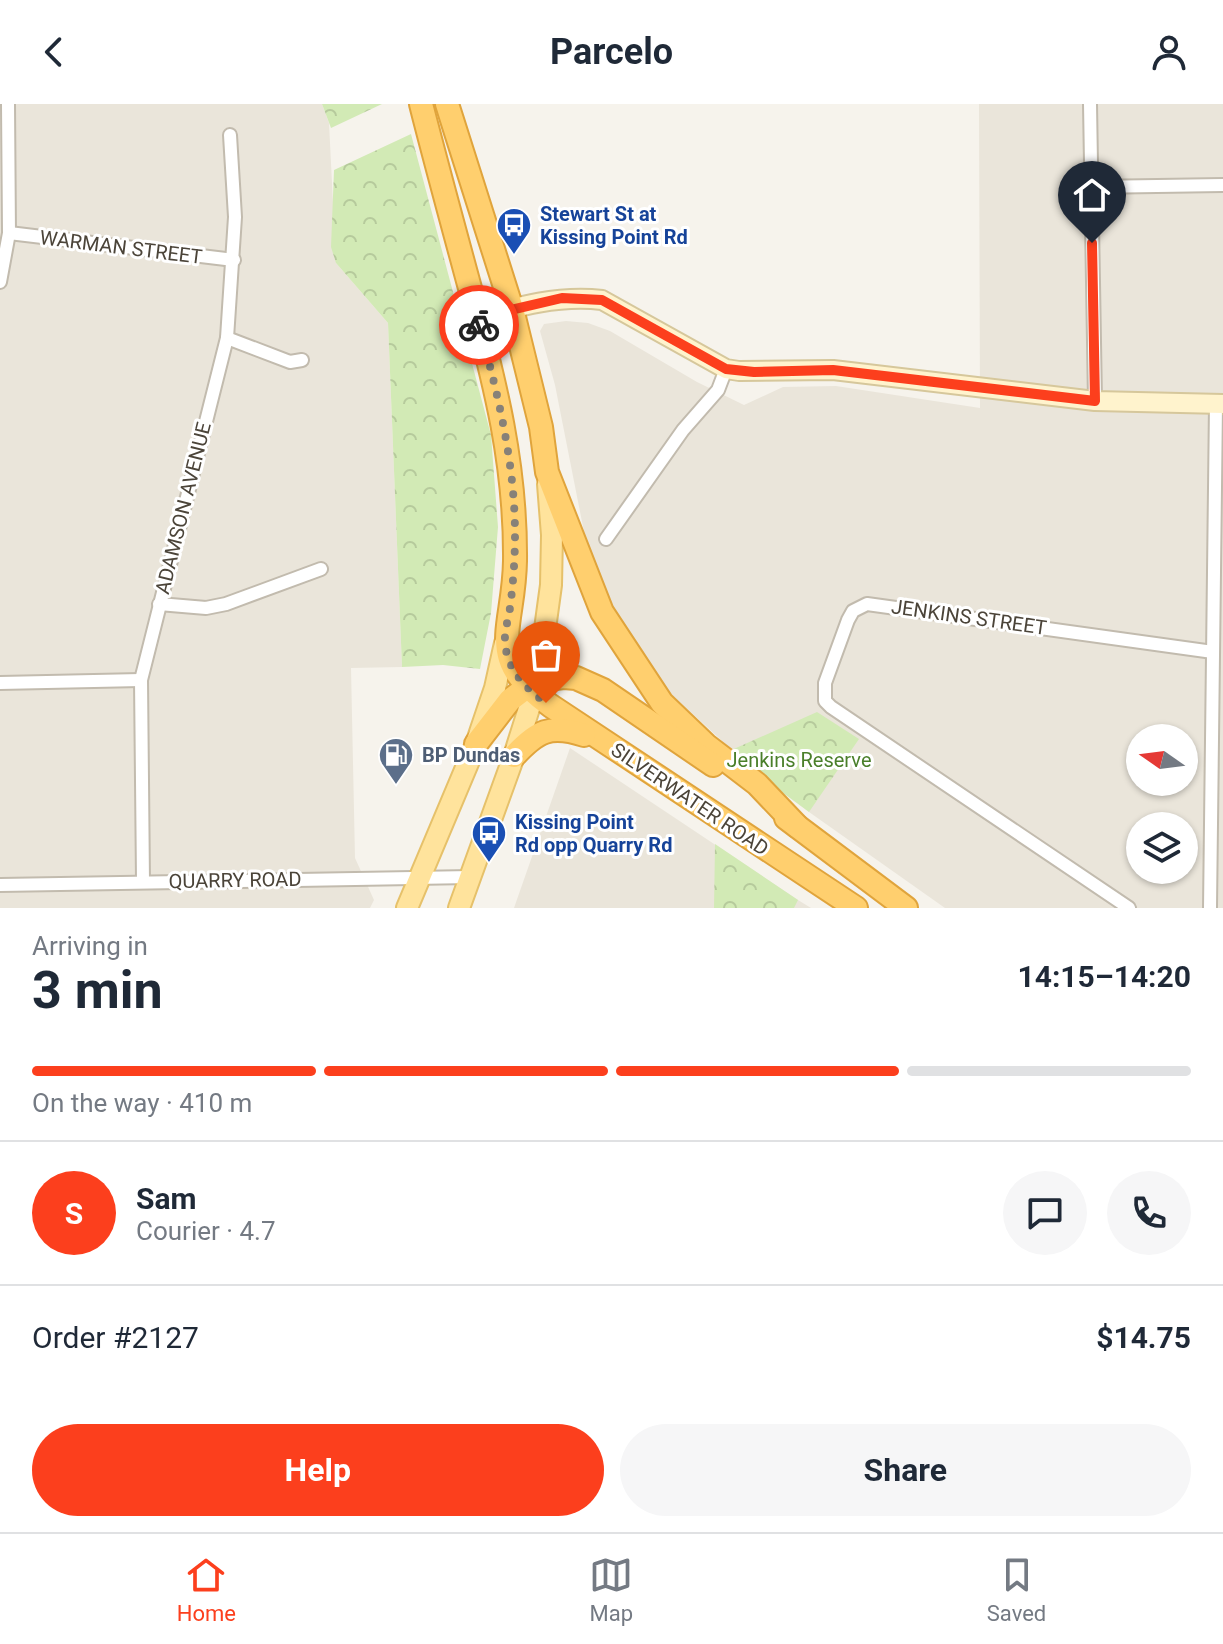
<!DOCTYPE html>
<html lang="en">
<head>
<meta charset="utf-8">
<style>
  body { margin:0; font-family:Roboto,sans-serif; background:#f6f6f7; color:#1f2937; height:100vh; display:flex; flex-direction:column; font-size:30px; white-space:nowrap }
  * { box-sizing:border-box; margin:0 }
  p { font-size:26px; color:#747a83 }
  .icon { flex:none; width:44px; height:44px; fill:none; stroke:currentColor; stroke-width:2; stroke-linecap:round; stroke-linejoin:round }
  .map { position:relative; height:804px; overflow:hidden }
  .side { display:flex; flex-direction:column; background:#fff; flex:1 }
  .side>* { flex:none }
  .needle { width:52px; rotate:284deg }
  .fabs { position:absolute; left:1126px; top:620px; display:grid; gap:16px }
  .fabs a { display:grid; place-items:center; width:72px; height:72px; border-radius:50%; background:#fff; box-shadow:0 2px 6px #0004; font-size:40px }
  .pin { position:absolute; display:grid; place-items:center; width:68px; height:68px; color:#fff; margin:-82px -34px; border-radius:50% 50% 50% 0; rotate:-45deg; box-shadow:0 0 8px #0007 }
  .pin .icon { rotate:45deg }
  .courier { position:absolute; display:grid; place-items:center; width:80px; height:80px; margin:-40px; border:6px solid #fc3f1d; border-radius:50%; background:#fff; color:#222; box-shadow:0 2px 10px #0007 }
  .headline em { font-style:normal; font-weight:700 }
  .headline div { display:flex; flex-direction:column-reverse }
  .headline { display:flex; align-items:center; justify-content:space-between; height:136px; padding:0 32px }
  h1 { font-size:52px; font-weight:700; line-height:60px }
  .bar { display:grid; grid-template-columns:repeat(4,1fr); gap:12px 8px; align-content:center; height:96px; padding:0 32px }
  .bar i { height:10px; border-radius:6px; background:#e0e1e3 }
  .bar .selected { background:#fc3f1d }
  .bar p { grid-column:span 4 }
  .line { display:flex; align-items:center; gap:20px; padding:0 32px; border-top:2px solid #e0e1e3 }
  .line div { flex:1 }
  .round { display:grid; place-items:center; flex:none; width:84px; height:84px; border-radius:42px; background:#f6f6f7 }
  .button { display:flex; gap:16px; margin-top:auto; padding:16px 32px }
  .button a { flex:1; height:92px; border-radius:48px; background:#fc3f1d; color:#fff; font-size:32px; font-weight:700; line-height:92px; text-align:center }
  .button a+a { background:#f6f6f7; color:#1f2937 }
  header { display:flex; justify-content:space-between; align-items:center; height:104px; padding:0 32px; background:#fff; font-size:36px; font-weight:700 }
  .tabs { display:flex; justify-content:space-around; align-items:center; height:112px; border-top:2px solid #e0e1e3; background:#fff; font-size:22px; color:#747a83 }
  .tabs a { display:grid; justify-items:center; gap:4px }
  .tabs .selected { color:#fc3f1d }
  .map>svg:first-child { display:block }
  .residential { fill:#eae5da; fill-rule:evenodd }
  .park { fill:url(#park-crowns) }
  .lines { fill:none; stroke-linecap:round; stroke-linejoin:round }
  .street-casing { stroke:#c2bbae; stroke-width:16 }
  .secondary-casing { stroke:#d6c79b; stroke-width:22 }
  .primary-casing { stroke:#e6c16a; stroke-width:24 }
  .highway-casing { stroke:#e0a43c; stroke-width:26 }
  .street { stroke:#fff; stroke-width:12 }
  .secondary { stroke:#fff3cd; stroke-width:18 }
  .primary { stroke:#ffe39c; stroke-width:20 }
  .highway { stroke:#ffcf6e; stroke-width:22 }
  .done { stroke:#878178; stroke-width:8; stroke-dasharray:0 14.4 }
  .route { stroke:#fc3f1d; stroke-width:10 }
  .labels { text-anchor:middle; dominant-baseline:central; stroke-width:6; stroke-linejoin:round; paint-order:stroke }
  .transit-label { font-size:20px; font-weight:bold; fill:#164399; stroke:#fff; text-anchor:start }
  .street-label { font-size:20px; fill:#4b4439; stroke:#fff }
  .service-label { font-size:20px; font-weight:bold; fill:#4e5e75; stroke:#fff; text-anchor:start }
  .park-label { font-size:20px; fill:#4a7f2a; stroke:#fff }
</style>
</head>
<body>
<header><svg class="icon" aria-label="back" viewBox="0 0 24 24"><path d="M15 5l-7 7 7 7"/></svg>Parcelo<svg class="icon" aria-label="person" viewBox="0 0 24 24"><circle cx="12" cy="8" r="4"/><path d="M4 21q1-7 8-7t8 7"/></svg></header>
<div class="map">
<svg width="1223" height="804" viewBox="0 0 1223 804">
  <defs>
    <pattern id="park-crowns" width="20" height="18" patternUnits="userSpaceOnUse" patternTransform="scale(2)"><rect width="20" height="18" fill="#d2eab5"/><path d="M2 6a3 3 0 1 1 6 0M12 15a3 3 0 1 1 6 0" fill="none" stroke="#b6ca9c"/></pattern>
  </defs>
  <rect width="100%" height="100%" fill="#f6f3ec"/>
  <!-- residential -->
  <g class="residential">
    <polygon points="0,0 322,0 329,19 336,159 388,219 402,563 351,564 355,754 374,796 370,804 0,804"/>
    <path d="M979 0H1223V804H945L809 708 732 646 659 579 612 509 586 438 555 281 540 227 544 220 566 217 588 219 610 227 697 278 744 301 783 283 836 282 980 304ZM1140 634H1184V678H1140ZM1140 722H1184V766H1140Z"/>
    <polygon points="570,644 798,796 811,804 514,804"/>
  </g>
  <!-- park -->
  <g class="park">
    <polygon points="322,0 382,0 331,24"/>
    <polygon points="411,30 491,331 498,423 491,509 480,565 443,561 402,563 388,219 336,159 331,143 334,66"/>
    <polygon points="817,608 859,635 809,708 727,648"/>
    <polygon points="715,740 798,796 794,804 714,804"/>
  </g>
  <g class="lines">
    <!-- street casing -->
    <g class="street-casing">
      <g id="street">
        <polyline points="1090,0 1095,297"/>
        <polyline points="1091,83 1223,81"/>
        <polyline points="9,129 234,156"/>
        <polyline points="0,178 9,129 8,0"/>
        <polyline points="227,234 290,258 302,256"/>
        <polyline points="606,435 683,326 718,286 726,265"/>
        <polyline points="159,500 206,504 226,500 321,465"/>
        <polyline points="0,579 141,576"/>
        <polyline points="143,777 141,576 227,234 235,113 230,31"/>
        <polyline points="0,781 471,773"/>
        <polyline points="1129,804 831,603 825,597 825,579 848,516 853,507 867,500 1213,548"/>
        <polyline points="1210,804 1216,300"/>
      </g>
    </g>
    <!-- secondary casing -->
    <g class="secondary-casing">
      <path id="secondary" d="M477 214C519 202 559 191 602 196L726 265 739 267 833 266 1095 297 1223 300"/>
    </g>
    <!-- primary casing -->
    <g class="primary-casing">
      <g id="primary">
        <polyline points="407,804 476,640 495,584 505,539"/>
        <polyline points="459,804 514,652 538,576 551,481 552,431 548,380"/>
      </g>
    </g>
    <!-- highway casing -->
    <g class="highway-casing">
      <g id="highway">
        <path d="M421 0C437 63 454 125 471 188 495 280 516 360 515 457 514 526 483 554 551 602L856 804"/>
        <polyline points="447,0 512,205 541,323 547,368 602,508 662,599 706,641 757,680 797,722"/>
        <polyline points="476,640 510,596 527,583 538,576 564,573 576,574 603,586 713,661"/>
        <path d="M514 652C537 627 550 620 584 631"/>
        <polyline points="786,714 906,804"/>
      </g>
    </g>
    <!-- street -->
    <use href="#street" class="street"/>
    <!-- secondary -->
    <use href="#secondary" class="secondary"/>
    <!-- primary -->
    <use href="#primary" class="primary"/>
    <!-- highway -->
    <use href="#highway" class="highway"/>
  </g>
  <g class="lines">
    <!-- done -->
    <path class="done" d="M479 221C498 290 515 360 515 431 515 456 513 480 510 504 508 516 504 529 505 540 508 567 526 584 546 599"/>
    <!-- route -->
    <polyline class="route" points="479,221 477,214 562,194 602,196 726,265 754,268 833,266 1095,297 1092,139"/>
  </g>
  <!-- icons -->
  <defs>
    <g id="bus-pin" transform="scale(1.8)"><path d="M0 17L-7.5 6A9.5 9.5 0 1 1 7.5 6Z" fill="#1a4fb4" stroke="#fff"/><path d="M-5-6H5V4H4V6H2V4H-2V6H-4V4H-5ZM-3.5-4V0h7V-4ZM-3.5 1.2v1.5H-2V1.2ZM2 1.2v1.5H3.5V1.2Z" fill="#fff"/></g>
    <g id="fuel-pin" transform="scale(1.8)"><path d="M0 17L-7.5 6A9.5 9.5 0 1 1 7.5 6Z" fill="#5c6f8a" stroke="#fff"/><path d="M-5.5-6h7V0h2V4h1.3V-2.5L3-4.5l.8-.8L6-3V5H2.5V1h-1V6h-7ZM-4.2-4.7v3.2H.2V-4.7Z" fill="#fff"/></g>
  </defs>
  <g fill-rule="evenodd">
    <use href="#bus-pin" x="514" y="121"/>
    <use href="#fuel-pin" x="396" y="651"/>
    <use href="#bus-pin" x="489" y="729"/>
  </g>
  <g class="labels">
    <!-- transit labels -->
    <g class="transit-label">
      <text x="540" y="110">Stewart St at<tspan x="540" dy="23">Kissing Point Rd</tspan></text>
      <text x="515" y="718">Kissing Point<tspan x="515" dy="23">Rd opp Quarry Rd</tspan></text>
    </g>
    <!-- street labels -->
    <g class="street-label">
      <text transform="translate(121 143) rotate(7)">WARMAN STREET</text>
      <text transform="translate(183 404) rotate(-76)">ADAMSON AVENUE</text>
      <text transform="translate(969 513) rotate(8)">JENKINS STREET</text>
      <text transform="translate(690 695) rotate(34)">SILVERWATER ROAD</text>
      <text transform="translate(235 776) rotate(-1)">QUARRY ROAD</text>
    </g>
    <!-- service labels -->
    <g class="service-label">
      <text x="422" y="651">BP Dundas</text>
    </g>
    <!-- park labels -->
    <g class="park-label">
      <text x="799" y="656">Jenkins Reserve</text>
    </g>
  </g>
</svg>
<div class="fabs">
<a><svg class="needle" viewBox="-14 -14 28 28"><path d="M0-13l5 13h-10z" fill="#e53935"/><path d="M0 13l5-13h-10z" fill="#747a83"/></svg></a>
<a><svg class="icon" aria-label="layers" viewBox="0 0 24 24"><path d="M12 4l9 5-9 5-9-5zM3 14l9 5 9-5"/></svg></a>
</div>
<div class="pin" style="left:546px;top:599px;background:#ea580c"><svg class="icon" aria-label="bag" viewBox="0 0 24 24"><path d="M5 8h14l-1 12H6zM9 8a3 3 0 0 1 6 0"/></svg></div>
<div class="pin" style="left:1092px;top:139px;background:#1f2937"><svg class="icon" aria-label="home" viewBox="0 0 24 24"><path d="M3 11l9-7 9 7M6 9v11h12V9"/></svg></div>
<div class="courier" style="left:479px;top:221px"><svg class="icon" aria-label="bike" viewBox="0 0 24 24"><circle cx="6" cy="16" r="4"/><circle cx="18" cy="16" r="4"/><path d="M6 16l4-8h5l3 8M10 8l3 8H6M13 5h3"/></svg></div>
</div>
<section class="side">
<div class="headline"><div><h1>3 min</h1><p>Arriving in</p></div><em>14:15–14:20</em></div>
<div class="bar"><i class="selected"></i><i class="selected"></i><i class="selected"></i><i></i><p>On the way · 410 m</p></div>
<div class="line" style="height:144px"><b class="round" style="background:#fc3f1d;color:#fff">S</b><div><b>Sam</b><p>Courier · 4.7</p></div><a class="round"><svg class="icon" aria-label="chat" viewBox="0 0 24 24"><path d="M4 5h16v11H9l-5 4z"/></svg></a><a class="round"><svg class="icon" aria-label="phone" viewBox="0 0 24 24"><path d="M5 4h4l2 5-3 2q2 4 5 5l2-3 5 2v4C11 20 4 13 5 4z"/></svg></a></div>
<div class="line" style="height:104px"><div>Order #2127</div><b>$14.75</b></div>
<div class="button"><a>Help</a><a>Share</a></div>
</section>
<nav class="tabs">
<a class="selected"><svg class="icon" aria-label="home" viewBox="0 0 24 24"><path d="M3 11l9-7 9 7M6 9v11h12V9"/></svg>Home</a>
<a><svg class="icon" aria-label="map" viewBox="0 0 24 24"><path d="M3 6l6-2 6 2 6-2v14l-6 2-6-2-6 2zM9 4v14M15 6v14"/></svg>Map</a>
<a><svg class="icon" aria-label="saved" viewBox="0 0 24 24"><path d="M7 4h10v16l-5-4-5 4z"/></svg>Saved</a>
</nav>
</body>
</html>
